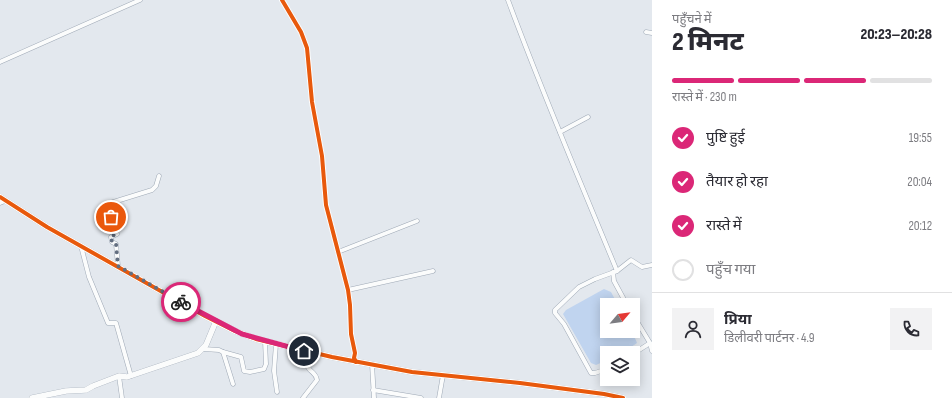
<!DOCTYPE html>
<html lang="hi">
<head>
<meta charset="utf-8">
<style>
  body { margin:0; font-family:"Sofia Sans Condensed","Noto Sans Devanagari",sans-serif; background:#f2f2f3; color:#2b2b33; height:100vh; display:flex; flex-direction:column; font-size:15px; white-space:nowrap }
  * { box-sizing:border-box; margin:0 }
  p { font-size:13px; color:#7c7c81 }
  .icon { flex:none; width:22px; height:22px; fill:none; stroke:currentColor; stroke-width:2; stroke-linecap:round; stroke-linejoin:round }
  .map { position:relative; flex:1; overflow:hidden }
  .panel { display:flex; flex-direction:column; background:#fff; width:300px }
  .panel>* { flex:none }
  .needle { width:26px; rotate:61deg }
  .controls { position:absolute; left:600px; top:298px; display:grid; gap:8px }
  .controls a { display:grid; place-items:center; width:40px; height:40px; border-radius:0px; background:#fff; box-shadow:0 2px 10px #0003; font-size:20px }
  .pin { position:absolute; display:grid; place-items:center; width:34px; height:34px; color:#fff; margin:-17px; border:2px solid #fff; border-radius:50%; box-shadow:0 1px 4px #0007 }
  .courier { position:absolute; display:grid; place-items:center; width:40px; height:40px; margin:-20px; border:3px solid #db2777; border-radius:50%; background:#fff; color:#222; box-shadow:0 1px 5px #0007 }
  .summary em { font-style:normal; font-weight:800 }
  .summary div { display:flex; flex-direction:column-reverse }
  .summary { display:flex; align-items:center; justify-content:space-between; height:68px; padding:0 20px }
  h1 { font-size:26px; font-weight:800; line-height:30px }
  .bar { display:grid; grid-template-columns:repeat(4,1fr); gap:6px 4px; align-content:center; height:48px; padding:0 20px }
  .bar i { height:5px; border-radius:3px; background:#e1e1e2 }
  .bar .current { background:#db2777 }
  .bar p { grid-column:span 4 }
  .line { display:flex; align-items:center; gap:10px; padding:0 20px; border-top:1px solid #e1e1e2 }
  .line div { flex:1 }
  .round { display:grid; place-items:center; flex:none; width:42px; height:42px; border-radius:0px; background:#f2f2f3 }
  ol { padding:0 20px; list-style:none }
  li { display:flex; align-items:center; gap:12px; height:44px }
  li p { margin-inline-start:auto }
  li .icon { padding:4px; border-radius:50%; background:#db2777; color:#fff; stroke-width:4 }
  li:last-child { color:#7c7c81 }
  li i { width:22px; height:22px; border:2px solid #e1e1e2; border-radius:50% }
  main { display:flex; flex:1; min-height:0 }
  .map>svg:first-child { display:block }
  .water { fill:#c0d4ef }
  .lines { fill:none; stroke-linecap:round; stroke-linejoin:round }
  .street-casing { stroke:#9fa9b6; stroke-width:5 }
  .secondary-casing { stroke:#9fa9b6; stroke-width:6 }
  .street { stroke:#fbfcfc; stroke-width:4 }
  .secondary { stroke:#fbfcfc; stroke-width:5.5 }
  .cycleway-casing { stroke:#fff; stroke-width:6 }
  .cycleway { stroke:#e8590c; stroke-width:4 }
  .done { stroke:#626e80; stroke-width:4; stroke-dasharray:0 7.2 }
  .route { stroke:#db2777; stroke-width:5 }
</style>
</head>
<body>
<main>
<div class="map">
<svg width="652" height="398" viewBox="0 0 652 398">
  <rect width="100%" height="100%" fill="#e3e8ee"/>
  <!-- water -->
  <polygon class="water" points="604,289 611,292 618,305 607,305 607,331 632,331 637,343 622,353 607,353 607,360 596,365 591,363 563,314 566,310"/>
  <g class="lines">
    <!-- street casing -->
    <g class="street-casing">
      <g id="street">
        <polyline points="282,0 301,32 307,48 312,102 322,156 326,205 348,290 350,305 351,334 355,353 354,358 356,362"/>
        <path d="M508 0C542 92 580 181 617 271"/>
        <polyline points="646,32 652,33"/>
        <polyline points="0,62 140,0"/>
        <polyline points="560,132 588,117"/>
        <polyline points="0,203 5,201"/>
        <polyline points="81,246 89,277 108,323 116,323 131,376"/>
        <polyline points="338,252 417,221"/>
        <polyline points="118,266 116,244 112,242 111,237 117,234 107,204 152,190 156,186 159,176"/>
        <polyline points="613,272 614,281 627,305"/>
        <polyline points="348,290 433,271"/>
        <polyline points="633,315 650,343 652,351"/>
        <polyline points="276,344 274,371 277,392"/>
        <polyline points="204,349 219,350 223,352 233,384"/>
        <polyline points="223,352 241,357 244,371 250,372 264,369 266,364 265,341"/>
        <polyline points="633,354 650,343"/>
        <polyline points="372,364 374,398"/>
        <polyline points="607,369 595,373 591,373 564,324 555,313 555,310 579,287 595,279 617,271 631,260 642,267 652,265"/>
        <polyline points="119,376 122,398"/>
        <polyline points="373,390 421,398"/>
        <path d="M303 398 317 380C316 374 313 373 310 370 306 366 303 356 304 351"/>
        <polyline points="439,398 443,375"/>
      </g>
    </g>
    <!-- secondary casing -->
    <g class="secondary-casing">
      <g id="secondary">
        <polyline points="0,197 47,227 205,316 235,331 256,339 332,357 412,372 520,383 604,394 623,398"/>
        <polyline points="32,398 66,391 86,390 93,386 119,376 127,377 198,353 206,345 216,321"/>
      </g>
    </g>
    <!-- street -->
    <use href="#street" class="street"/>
    <!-- secondary -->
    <use href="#secondary" class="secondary"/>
    <!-- cycleway casing -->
    <g class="cycleway-casing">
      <g id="cycleway">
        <polyline points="282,0 301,32 307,48 312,102 322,156 326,205 348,290 350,305 351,334 355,353 354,358 356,362"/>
        <polyline points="0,197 47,227 205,316 235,331 256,339 332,357 412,372 520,383 604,394 623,398"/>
      </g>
    </g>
    <!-- cycleway -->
    <use href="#cycleway" class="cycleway"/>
  </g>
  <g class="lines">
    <!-- done -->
    <polyline class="done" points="111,217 117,234 111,236 112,242 116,244 118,266 181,302"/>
    <!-- route -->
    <polyline class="route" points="181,302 242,334 304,351"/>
  </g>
</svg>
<div class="controls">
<a><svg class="needle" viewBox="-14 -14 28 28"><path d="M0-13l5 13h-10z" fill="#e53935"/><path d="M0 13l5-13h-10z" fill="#7c7c81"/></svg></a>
<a><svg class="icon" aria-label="layers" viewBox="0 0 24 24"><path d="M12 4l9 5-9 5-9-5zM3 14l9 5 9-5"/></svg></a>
</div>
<div class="pin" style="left:111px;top:217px;background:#ea580c"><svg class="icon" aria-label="bag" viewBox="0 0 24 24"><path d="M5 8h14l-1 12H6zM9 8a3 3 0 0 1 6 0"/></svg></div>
<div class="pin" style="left:304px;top:351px;background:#1f2937"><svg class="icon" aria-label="home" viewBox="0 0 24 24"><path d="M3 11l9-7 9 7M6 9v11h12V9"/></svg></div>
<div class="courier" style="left:181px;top:302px"><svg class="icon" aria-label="bike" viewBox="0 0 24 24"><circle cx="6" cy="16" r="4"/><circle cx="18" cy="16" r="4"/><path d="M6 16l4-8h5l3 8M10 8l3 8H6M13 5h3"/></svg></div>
</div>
<section class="panel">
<div class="summary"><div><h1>2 मिनट</h1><p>पहुँचने में</p></div><em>20:23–20:28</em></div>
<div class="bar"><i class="current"></i><i class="current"></i><i class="current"></i><i></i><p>रास्ते में · 230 m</p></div>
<ol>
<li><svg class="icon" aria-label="check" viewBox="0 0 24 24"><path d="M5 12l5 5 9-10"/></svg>पुष्टि हुई<p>19:55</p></li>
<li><svg class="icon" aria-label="check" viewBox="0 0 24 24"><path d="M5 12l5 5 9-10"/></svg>तैयार हो रहा<p>20:04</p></li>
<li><svg class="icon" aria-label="check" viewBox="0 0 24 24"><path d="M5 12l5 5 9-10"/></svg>रास्ते में<p>20:12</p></li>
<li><i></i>पहुँच गया</li>
</ol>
<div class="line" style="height:72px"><a class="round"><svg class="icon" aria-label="person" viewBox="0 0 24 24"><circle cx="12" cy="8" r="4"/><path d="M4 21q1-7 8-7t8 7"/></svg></a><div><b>प्रिया</b><p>डिलीवरी पार्टनर · 4.9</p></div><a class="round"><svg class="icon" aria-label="phone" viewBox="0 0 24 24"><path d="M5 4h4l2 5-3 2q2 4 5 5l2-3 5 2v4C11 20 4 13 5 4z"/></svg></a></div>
</section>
</main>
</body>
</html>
